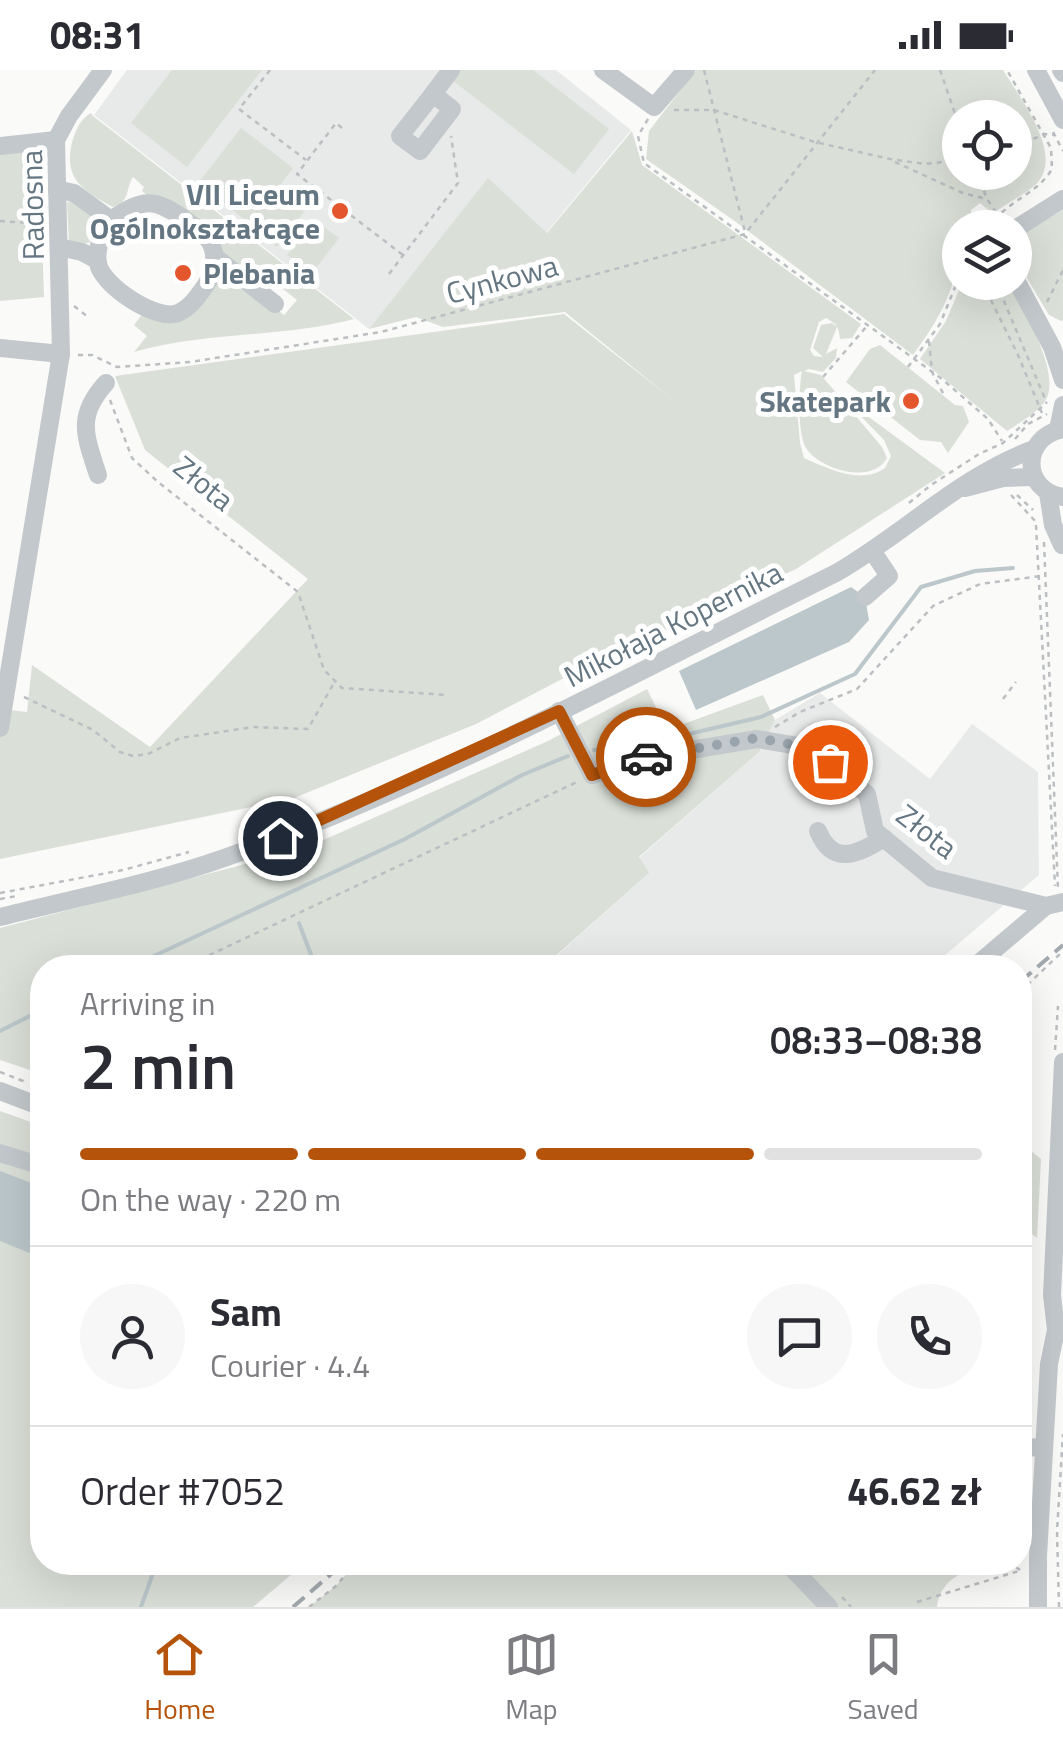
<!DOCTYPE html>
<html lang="en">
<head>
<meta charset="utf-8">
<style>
  body { margin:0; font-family:"Titillium Web",sans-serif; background:#f7f7f7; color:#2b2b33; height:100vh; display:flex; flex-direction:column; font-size:38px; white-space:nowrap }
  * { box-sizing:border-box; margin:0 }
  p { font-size:32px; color:#7c7c81 }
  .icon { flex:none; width:55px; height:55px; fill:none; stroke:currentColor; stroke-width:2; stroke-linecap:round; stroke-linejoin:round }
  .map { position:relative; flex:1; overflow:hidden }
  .panel { position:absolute; left:30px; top:885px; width:1002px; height:620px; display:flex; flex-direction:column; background:#fff; border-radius:40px; box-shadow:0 10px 40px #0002 }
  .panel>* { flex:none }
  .tools { position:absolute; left:942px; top:30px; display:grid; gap:20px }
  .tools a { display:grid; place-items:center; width:90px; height:90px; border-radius:50%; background:#fff; box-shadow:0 10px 40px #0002; font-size:50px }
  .pin { position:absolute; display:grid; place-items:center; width:85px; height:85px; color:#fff; margin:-42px; border:5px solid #fff; border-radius:50%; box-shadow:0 2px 10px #0007 }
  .courier { position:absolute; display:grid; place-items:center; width:100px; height:100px; margin:-50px; border:8px solid #b45309; border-radius:50%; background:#fff; color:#222; box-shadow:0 2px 12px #0007 }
  .head em { font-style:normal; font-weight:600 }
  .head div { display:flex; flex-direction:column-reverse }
  .head { display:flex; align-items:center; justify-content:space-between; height:170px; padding:0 50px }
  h1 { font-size:65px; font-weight:600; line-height:75px }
  .bar { display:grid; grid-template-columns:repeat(4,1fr); gap:15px 10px; align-content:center; height:120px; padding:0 50px }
  .bar i { height:12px; border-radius:8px; background:#e1e1e2 }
  .bar .on { background:#b45309 }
  .bar p { grid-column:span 4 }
  .line { display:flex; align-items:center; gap:25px; padding:0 50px; border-top:2px solid #e1e1e2 }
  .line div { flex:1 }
  .round { display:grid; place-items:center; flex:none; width:105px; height:105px; border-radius:52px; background:#f7f7f7 }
  .status { display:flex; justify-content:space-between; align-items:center; height:70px; padding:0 50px; background:#fff; direction:ltr }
  .status svg { height:28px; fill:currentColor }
  .dock { display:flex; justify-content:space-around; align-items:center; height:140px; border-top:2px solid #e1e1e2; background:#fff; font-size:28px; color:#7c7c81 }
  .dock a { display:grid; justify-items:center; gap:5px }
  .dock .on { color:#b45309 }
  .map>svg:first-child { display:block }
  .built { fill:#e8e9e9 }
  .green { fill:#dadfd7; fill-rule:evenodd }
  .water { fill:#bbc7cb }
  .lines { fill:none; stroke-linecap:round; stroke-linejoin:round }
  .stream { stroke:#bbc7cb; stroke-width:4 }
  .path { stroke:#bbbfc2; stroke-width:2.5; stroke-dasharray:5 5; stroke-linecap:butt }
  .minor { stroke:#c3c8cc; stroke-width:18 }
  .rail { stroke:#a2aab0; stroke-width:4; stroke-dasharray:15 8; stroke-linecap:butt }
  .done { stroke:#99a4ac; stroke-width:10; stroke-dasharray:0 18 }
  .route { stroke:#b45309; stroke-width:12 }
  .poi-dot { fill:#e4572e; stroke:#fff; stroke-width:4 }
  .labels { text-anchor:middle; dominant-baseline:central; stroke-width:10; stroke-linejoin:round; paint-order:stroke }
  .poi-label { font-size:30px; font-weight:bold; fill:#657683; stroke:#fff; text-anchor:end }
  .street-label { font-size:30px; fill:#657683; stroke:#fff }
</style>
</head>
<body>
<div class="status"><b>08:31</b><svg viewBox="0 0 49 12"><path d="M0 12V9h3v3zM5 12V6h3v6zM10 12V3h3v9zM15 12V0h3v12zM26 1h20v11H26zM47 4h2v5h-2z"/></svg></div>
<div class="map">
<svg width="1063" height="1537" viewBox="0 0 1063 1537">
  <rect width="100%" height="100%" fill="#fafaf8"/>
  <!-- built -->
  <g class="built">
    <polygon points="127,0 556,0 631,60 546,163 488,109 369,259 94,45"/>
    <polygon points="820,623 930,709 972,654 1038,702 1039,805 931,897 543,898 648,804 639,788 759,682 775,650"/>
  </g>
  <!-- green -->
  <g class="green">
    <polygon points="172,0 262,0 187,97 131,53"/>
    <polygon points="460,0 533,0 609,59 574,104 452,10"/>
    <path d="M696 0H1003C1020 28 1063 83 1038 112 1026 125 1007 132 993 144L980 133 971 140 972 157 960 158C960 211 945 241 913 285L736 152 646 89 649 61ZM960 48H1015V102H960Z"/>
    <path d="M91 43 93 46 354 249C283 268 206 261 134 282L147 266 134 255 143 243 171 250 219 195 284 245 297 230 269 208 262 217 142 121 144 117 133 107C126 117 130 133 113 137 81 120 62 107 73 69 77 57 81 49 91 43Z"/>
    <polygon points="241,58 293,98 276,120 304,142 277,177 199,112"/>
    <path d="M632 61 642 95 861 254 852 268 840 269C839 257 837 254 826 248L819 252 810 280 814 286 823 287 813 278 821 255 832 253 837 257 826 284 837 278 836 288 823 302 809 299 804 301 821 305 882 377 887 388C873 415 820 400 806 378 797 364 799 316 802 301L794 305 800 373 804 388C829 399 861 415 885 398L891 386 884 370 843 328 945 403 796 499 562 609 476 654 294 728 0 789V639L27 642 32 595 150 677 308 509 145 380 115 306 564 244 673 330 565 242 443 257 416 247 369 259 488 108 547 163Z"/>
    <polygon points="23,79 39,84 44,227 0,231 0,82"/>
    <path d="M70 131 99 152 101 158C92 174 87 176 69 173L67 133Z"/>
    <polygon points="1063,140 1063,250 1061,251 1049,245 1018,193 1015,178 1023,163"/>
    <polygon points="314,150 339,168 312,203 287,185"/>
    <path d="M962 213H1009C1022 237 1063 305 1045 331 1037 343 1019 353 1007 361L920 289 946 251Z"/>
    <polygon points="880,275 955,335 963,336 969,352 948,383 941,372 920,370 846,312 870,279"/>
    <polygon points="647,619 667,660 763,625 775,650 759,682 639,787 649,803 543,897 42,898 42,1004 0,990 0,858 303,779 548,671"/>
    <polygon points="0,1041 42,1056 42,1492 305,1493 253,1537 0,1537"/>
    <polygon points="1020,1072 1041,1089 1037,1168 1020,1155"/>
    <path d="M356 1493H997C971 1498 940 1506 937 1537H309L336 1516Z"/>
  </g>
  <!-- water -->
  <g class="water">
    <polygon points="851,517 865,527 869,550 849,572 696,640 679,601"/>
    <polygon points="0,1101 42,1117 42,1188 0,1171"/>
  </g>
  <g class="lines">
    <!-- stream -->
    <g class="stream">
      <polyline points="594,680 659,671 761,647 855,604 921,517 975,501 1013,498"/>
      <polyline points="299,853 316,898"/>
      <polyline points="128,898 405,769 522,705 568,686"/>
      <polyline points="0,961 42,940"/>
      <polyline points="141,1537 157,1492"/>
    </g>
    <!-- path -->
    <g class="path">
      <polyline points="270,0 239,39 306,90"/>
      <polyline points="704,0 745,162"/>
      <polyline points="940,0 960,58"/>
      <polyline points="674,40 714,40 815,72 890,89 925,94 960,90"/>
      <polyline points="648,49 638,66 644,93 942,309 988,349 1002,371"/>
      <polyline points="342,58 336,53 297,104 403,185"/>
      <polyline points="1053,62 1063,81"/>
      <polyline points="1015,77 1044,64 1055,65"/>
      <polyline points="895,92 963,123 987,129"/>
      <polyline points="977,102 987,129 1001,150"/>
      <polyline points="0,151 29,153"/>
      <path d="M989 158C1005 131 1037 125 1052 99L1051 78 1007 0"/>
      <polyline points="123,159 138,171"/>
      <polyline points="115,179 128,163"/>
      <polyline points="1022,193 1029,167"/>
      <polyline points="389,204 458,113 451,66"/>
      <polyline points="982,212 1018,285 1042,343"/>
      <polyline points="996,212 1046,331"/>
      <polyline points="1047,232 1063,200"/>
      <polyline points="74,236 88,247"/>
      <polyline points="929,271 932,302 945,327"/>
      <polyline points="78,285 92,285 117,297 190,292 381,262 745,164 875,0"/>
      <polyline points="908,297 940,254 960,205"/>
      <polyline points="823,307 867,256"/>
      <polyline points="110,330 132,388 158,412 298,522 324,600 342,618 447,625"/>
      <polyline points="1015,369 1028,354 1047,344"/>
      <polyline points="1011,425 1036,452"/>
      <polyline points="1017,425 1033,440"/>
      <polyline points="909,433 931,415 979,384 1003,373 1047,332"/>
      <polyline points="1036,455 1055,816"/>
      <polyline points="1044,472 1058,819"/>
      <polyline points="590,608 632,587"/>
      <polyline points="24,627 93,660 120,682 133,686 148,684 180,668 253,657 308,659 335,611"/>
      <polyline points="1003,629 1016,612"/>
      <polyline points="775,657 800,642 857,619 933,536 980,514 1041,506"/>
      <polyline points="0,823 123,800 189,782"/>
      <polyline points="0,829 17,826"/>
      <polyline points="182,898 579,711"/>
      <polyline points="1020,922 1063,881"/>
      <polyline points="38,971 42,968"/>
      <polyline points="1055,980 1058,936"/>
      <polyline points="0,1002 23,1011 22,1015"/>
      <polyline points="810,1492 823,1507"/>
      <polyline points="1008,1492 1020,1500"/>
      <polyline points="842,1527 851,1537"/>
      <polyline points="917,1532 1022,1500"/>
      <polyline points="309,1537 336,1516 356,1492"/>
      <polyline points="1059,1537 1057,1461 1063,1364"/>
    </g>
    <!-- minor -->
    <g class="minor">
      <polyline points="603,0 654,37 686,0"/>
      <polyline points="1036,0 1063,50"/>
      <polyline points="1061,0 1063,3"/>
      <polygon points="433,24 452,39 420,81 400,66"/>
      <polyline points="433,24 451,0"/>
      <polyline points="0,76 56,70"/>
      <path d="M56 119 74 123 111 150C144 127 155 128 187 151 195 157 204 163 210 172 218 187 215 203 205 216 198 226 190 238 178 243 157 252 101 215 98 193 95 178 103 163 111 150"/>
      <polyline points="1015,159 1063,129"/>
      <polyline points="59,177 82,182 97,190"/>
      <polyline points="214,186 275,234"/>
      <polyline points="1015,208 1052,277 1063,310"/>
      <polyline points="0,278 61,284"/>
      <path d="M1063 359C1021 367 1021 420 1063 427"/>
      <polyline points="1058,360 1063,335"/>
      <path d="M98 405C85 365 76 346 106 313"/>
      <polyline points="965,418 1003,408 1033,407"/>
      <polyline points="1048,423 1053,455 1062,475"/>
      <polyline points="865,527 889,506 873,482"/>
      <polyline points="559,641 592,705 632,690 757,669 810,678 867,724 875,761 932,808 1046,836"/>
      <polyline points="0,658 61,284 56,70 69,46 103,0"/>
      <path d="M818 761C833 797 858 784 884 768"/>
      <path d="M0 847C75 828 154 813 227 787 437 712 636 602 836 503 904 464 960 406 1034 379"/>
      <polyline points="973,898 1046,836 1063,832"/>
      <polyline points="0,1021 42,1037"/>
      <polyline points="0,1083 42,1096"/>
      <polyline points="1020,1378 1044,1377"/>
      <polyline points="1020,1447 1040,1447"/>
      <polyline points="786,1492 829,1537"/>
      <polyline points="1038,1537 1038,1486 1049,1294 1056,1260 1052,1225 1063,992"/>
    </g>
    <!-- rail -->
    <g class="rail">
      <polyline points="1020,912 1063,875"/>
      <polyline points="293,1537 345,1492"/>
    </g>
  </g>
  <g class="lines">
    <!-- done -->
    <polyline class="done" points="646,687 757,668 810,678 830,692"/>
    <!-- route -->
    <polyline class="route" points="280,768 559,641 592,705 646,687"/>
  </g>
  <!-- markers -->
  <g class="poi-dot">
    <circle cx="340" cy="141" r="10"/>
    <circle cx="183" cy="203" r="10"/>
    <circle cx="911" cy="331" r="10"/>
  </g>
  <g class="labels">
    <!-- poi labels -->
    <g class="poi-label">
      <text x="320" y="124">VII Liceum<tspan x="320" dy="34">Ogólnokształcące</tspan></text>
      <text x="203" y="203" text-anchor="start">Plebania</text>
      <text x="891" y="331">Skatepark</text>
    </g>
    <!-- street labels -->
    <g class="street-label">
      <text transform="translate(32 135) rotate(-91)">Radosna</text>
      <text transform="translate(502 209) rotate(-15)">Cynkowa</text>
      <text transform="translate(204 413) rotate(39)">Złota</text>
      <text transform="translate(673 554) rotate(-27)">Mikołaja Kopernika</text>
      <text transform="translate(927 761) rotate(38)">Złota</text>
    </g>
  </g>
</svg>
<div class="tools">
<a><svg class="icon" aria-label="locate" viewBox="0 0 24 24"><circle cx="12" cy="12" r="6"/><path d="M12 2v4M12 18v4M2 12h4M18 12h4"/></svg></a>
<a><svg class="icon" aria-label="layers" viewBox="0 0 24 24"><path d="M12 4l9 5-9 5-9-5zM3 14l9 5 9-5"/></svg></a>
</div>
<div class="pin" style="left:830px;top:692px;background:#ea580c"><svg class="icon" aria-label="bag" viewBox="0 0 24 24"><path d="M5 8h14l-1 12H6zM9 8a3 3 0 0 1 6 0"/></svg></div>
<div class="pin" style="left:280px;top:768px;background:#1f2937"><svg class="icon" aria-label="home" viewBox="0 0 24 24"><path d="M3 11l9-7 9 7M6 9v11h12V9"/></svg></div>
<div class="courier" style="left:646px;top:687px"><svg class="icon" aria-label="car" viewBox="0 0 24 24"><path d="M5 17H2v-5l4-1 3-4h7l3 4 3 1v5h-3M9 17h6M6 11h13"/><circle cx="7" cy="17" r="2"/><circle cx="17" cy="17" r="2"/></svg></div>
<section class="panel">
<div class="head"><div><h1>2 min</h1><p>Arriving in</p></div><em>08:33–08:38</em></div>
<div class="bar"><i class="on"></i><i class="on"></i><i class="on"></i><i></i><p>On the way · 220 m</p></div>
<div class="line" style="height:180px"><a class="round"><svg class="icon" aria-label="person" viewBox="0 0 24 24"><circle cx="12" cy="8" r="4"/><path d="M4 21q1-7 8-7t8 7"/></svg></a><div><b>Sam</b><p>Courier · 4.4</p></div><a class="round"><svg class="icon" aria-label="chat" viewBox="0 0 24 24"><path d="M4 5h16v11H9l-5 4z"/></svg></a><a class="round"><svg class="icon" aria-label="phone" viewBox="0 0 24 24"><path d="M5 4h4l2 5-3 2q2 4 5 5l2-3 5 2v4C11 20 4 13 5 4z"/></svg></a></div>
<div class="line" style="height:130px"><div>Order #7052</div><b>46.62 zł</b></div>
</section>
</div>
<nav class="dock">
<a class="on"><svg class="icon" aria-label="home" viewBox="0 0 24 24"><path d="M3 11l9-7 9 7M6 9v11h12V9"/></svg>Home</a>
<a><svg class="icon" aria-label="map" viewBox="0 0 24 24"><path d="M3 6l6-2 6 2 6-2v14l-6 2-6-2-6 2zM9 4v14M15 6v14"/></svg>Map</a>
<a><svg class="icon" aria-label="saved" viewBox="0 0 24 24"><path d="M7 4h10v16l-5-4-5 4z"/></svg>Saved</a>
</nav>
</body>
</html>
